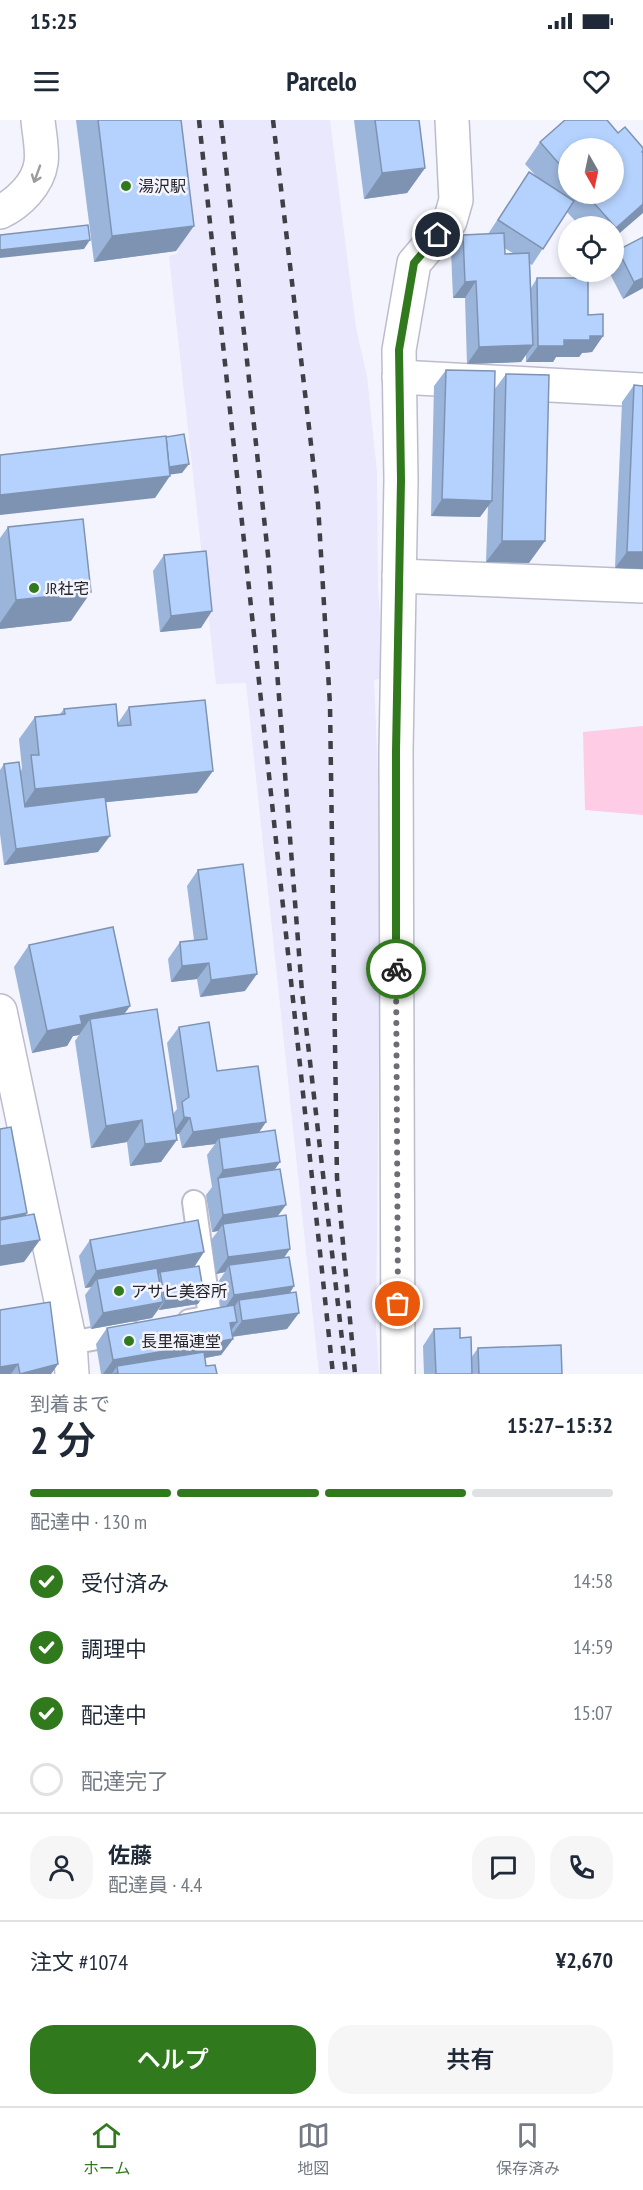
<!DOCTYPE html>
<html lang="ja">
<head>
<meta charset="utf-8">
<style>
  body { margin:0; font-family:"PT Sans Narrow","Noto Sans JP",sans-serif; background:#f6f6f7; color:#1f2937; height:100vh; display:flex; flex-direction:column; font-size:22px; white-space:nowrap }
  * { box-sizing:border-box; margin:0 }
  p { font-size:20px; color:#747a83 }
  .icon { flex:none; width:33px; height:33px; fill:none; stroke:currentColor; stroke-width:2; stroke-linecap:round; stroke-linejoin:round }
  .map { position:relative; height:1254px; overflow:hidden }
  .side { display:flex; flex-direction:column; background:#fff; flex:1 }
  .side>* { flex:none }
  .needle { width:39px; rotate:171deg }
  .controls { position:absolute; left:558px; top:18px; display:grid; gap:12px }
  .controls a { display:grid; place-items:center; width:66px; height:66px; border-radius:50%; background:#fff; box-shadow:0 3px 9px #0003; font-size:30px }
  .pin { position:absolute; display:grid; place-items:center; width:51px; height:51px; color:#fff; margin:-26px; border:3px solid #fff; border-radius:50%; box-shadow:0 2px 6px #0007 }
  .courier { position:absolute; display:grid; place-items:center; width:60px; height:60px; margin:-30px; border:4px solid #31791d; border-radius:50%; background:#fff; color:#222; box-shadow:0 2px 8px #0007 }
  .headline em { font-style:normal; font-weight:600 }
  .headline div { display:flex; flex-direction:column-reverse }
  .headline { display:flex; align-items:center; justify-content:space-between; height:102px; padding:0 30px }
  h1 { font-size:39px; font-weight:600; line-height:45px }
  .bar { display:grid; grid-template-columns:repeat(4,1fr); gap:9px 6px; align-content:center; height:72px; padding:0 30px }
  .bar i { height:8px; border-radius:4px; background:#e0e1e3 }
  .bar .on { background:#31791d }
  .bar p { grid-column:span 4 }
  .line { display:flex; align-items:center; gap:15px; padding:0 30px; border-top:2px solid #e0e1e3 }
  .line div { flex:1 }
  .round { display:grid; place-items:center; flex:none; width:63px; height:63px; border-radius:24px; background:#f6f6f7 }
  ol { padding:0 30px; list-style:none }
  li { display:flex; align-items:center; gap:18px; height:66px }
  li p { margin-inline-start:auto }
  li .icon { padding:6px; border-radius:50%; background:#31791d; color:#fff; stroke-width:4 }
  li:last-child { color:#747a83 }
  li i { width:33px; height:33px; border:3px solid #e0e1e3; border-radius:50% }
  .primary-button { display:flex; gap:12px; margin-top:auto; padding:12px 30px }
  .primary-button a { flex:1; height:69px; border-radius:24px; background:#31791d; color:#fff; font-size:24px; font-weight:600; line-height:69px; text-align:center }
  .primary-button a+a { background:#f6f6f7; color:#1f2937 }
  .status { display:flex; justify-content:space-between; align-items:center; height:42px; padding:0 30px; background:#fff; direction:ltr }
  .status svg { height:16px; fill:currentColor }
  header { display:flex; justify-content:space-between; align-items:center; height:78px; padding:0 30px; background:#fff; font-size:27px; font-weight:600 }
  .dock { display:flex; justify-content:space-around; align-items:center; height:84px; border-top:2px solid #e0e1e3; background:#fff; font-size:16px; color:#747a83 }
  .dock a { display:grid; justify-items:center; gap:3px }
  .dock .on { color:#31791d }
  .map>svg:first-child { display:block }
  .built { fill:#e9e8fc }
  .green { fill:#fecce5 }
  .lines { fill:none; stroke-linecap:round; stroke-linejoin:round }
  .lane-casing { stroke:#bdbccd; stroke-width:26 }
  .street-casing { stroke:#bdbccd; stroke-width:36 }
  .secondary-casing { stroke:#bdbccd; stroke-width:36 }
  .lane { stroke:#fff; stroke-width:22 }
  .street { stroke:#fff; stroke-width:33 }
  .secondary { stroke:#fff; stroke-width:33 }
  .rail { stroke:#3f3f45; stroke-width:4.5; stroke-dasharray:8 8; stroke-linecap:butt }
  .wall { fill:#9bb5da; fill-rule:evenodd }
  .shaded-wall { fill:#7e93b1 }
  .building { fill:#b4d2fd; stroke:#7e93b1; stroke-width:1.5 }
  .oneway { stroke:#9c9c9f }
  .done { stroke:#6d6d75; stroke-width:6; stroke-dasharray:0 10.8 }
  .route { stroke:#31791d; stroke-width:8 }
  .poi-dot { fill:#31791d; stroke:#f4f4ff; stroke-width:2 }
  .labels { text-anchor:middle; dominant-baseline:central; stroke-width:5; stroke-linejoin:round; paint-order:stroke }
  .poi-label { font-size:16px; fill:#24242a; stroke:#f4f4ff; text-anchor:start }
</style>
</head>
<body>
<div class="status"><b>15:25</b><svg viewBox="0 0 49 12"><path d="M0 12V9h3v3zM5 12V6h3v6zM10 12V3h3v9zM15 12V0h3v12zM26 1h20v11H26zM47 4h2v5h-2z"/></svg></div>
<header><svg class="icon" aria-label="menu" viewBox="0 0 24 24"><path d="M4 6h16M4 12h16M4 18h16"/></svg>Parcelo<svg class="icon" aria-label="heart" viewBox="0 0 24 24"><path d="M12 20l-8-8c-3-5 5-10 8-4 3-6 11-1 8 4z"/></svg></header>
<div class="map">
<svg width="643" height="1254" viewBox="0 0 643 1254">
  <rect width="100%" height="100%" fill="#f4f4ff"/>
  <!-- built -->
  <polygon class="built" points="164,0 330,0 356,208 367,256 377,352 378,467 384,558 374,560 381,725 376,1208 379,1254 319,1254 246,563 216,564 169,136 178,133"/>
  <!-- green -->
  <polygon class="green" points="643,606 643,695 585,690 583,612"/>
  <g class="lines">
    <!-- lane casing -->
    <g class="lane-casing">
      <g id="lane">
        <polyline points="189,1201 210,1197 194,1082"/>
        <polyline points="70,1223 130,1212"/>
      </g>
    </g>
    <!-- street casing -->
    <g class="street-casing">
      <g id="street">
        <path d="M0 92C19 83 38 64 41 43 43 30 39 13 38 0"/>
        <polyline points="399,257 643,270"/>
        <polyline points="399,456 643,466"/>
        <polyline points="398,1254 396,631 401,360 399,230 414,143 450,101 456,80 452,0"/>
      </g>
    </g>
    <!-- secondary casing -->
    <g class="secondary-casing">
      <polyline id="secondary" points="0,891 70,1223 72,1254"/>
    </g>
    <!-- lane -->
    <use href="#lane" class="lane"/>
    <!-- street -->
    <use href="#street" class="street"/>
    <!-- secondary -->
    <use href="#secondary" class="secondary"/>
    <!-- rail -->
    <g class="rail">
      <polyline points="199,0 333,1254"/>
      <polyline points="221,0 268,435 302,872 346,1254"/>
      <polyline points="273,0 318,384 330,585 337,1058 355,1254"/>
    </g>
  </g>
  <!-- wall -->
  <g class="wall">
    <polygon points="76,0 181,0 176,131 94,142"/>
    <polygon points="354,0 419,0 425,48 407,73 364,79"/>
    <path d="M618 13 643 28V32L614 118V106H580L567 92 532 145 530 144 531 168 537 158 588 195 603 216 592 232 582 233 579 237H556L553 242H526V234L521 242 467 244 465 178H453L451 131 463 115 488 114 529 52 536 56 525 44 540 22ZM568 28 614 74H568ZM504 128 513 133 505 134Z"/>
    <polygon points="618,130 643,168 623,179 609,152 614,152 614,136"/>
    <polygon points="446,250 494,270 506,254 529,443 486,442 488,386 480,397 431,396 434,266"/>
    <polygon points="634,265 643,449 615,448 622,282"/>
    <polygon points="8,407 71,501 0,509 0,418"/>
    <polygon points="164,435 201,508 160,512 153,451"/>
    <polygon points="129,587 197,673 105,682 98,732 4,745 0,714 0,650 4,644 21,651 22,648 19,619 35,597 60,594 64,589 118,603"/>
    <polygon points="198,750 245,871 200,877 197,859 171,862 168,839 180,822 194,820 187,766"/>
    <polygon points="29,825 130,886 124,894 173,994 177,989 167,923 179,907 217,951 266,1002 259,1012 275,1049 278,1096 284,1137 294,1166 290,1173 287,1209 232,1217 233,1219 221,1235 205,1238 206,1246 217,1254 101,1254 96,1224 107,1208 221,1187 218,1162 225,1152 216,1154 211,1120 218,1111 212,1112 206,1075 212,1067 207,1035 215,1024 182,1028 179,1014 176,1014 161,1042 130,1046 127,1022 91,1028 75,921 79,915 73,916 67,926 32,933 14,847"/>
    <polygon points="90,1120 194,1147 198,1184 159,1190 159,1189 152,1198 91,1209 85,1175 91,1167 85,1168 79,1136"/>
    <polygon points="0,1190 58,1244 51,1254 55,1254 0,1254"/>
    <polygon points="434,1209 460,1218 471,1238 478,1228 562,1254 424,1254 423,1226"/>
  </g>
  <!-- shaded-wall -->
  <g class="shaded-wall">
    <polygon points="425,48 407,73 364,79 382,53"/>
    <polygon points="643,84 643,93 614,118 614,111 616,108"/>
    <polygon points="194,106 176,131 94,142 112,116"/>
    <polygon points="90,120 84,129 0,138 0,130"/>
    <polygon points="643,158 643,168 623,179 634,162"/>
    <polygon points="476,161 465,178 453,178 465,162"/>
    <polygon points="590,216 603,216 592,232 582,233 579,237 556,237 553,242 526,242 538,226"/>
    <polygon points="533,225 521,242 467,244 479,227"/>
    <polygon points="189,344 182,353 159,356 166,347"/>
    <polygon points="170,356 155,378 0,395 0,375"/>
    <polygon points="442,379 492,381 480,397 431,396"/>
    <polygon points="502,421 545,421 529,443 486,442"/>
    <polygon points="627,432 643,432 643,449 615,448"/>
    <polygon points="91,472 71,501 0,509 0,503 16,480"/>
    <polygon points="212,491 201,508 160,512 171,496"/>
    <polygon points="213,651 197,673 20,691 35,669"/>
    <polygon points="110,716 98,732 4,745 16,729"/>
    <polygon points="209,843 197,859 171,862 182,846"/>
    <polygon points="257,854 245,871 200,877 211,860"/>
    <polygon points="130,886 115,907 90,899 79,915 73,916 67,926 32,933 47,911 80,896"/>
    <polygon points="184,997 190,998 179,1014 173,1013"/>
    <polygon points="142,1000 127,1022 91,1028 106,1006"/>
    <polygon points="266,1002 255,1018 219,1018 215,1024 182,1028 193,1012"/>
    <polygon points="177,1020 161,1042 130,1046 145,1024"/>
    <polygon points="280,1042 269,1058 218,1058 212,1067 223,1050"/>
    <polygon points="286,1085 274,1101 223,1104 218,1111 212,1112 223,1095"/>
    <polygon points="27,1093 16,1110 0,1112 0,1098"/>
    <polygon points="40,1120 24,1142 0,1146 0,1126"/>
    <polygon points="290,1129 279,1145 229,1145 225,1152 216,1154 228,1137"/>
    <polygon points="204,1132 193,1149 160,1152 159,1155 98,1165 97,1159 91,1167 85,1168 96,1151"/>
    <polygon points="294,1166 283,1183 239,1180 232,1190 222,1192 234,1175"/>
    <polygon points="204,1175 198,1184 159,1190 165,1181"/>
    <polygon points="163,1182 152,1198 91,1209 103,1193"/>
    <polygon points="299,1193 287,1209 230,1217 242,1201"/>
    <polygon points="237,1202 226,1218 230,1203"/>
    <polygon points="233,1219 221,1235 117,1254 118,1253 117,1246 112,1254 103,1254 113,1240"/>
    <polygon points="18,1244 11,1254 0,1254 0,1247"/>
    <polygon points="58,1244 51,1254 20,1254"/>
  </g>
  <!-- building -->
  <g class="building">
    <polygon points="98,0 181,0 194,106 112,116"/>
    <polygon points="375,0 419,0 425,48 382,53"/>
    <polygon points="565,0 607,0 618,13 625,7 643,28 643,31 642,32 643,33 643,84 616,108 586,74 614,74 614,28 568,28 568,54 540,22"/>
    <polygon points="529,52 574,81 543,129 498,100"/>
    <polygon points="88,105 90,120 0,130 0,115"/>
    <polygon points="504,113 505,134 529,133 533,225 479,227 476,161 465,162 463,115"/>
    <polygon points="643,117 643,158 634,162 618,130"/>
    <polygon points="537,158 588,158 588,195 603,194 603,216 590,216 590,220 564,220 564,226 538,226"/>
    <polygon points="446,250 495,251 492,381 442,379"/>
    <polygon points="506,254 549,255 545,421 502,421"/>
    <polygon points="634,265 643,266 643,432 627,432"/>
    <polygon points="184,314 189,344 169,347 166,317"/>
    <polygon points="166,316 170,356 0,375 0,335"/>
    <polygon points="83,399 91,472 16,480 8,407"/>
    <polygon points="206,431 212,491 171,496 164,435"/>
    <polygon points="205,580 213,651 35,669 31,635 39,635 35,597 65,594 64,589 116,584 118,606 131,605 129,587"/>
    <polygon points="19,642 25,687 105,677 110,716 16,729 4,644"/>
    <polygon points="243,744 257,854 211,860 209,843 182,846 180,822 207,819 198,750"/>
    <polygon points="113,807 130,886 80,896 82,904 47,911 29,825"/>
    <polygon points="157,889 177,1020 145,1024 142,1000 106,1006 90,899"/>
    <polygon points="209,902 217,951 258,946 266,1002 193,1012 190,998 184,997 182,982 189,977 179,907"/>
    <polygon points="11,1007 27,1093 0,1098 0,1009"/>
    <polygon points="275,1010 280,1042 223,1050 219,1018"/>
    <polygon points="280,1049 286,1085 223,1095 218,1058"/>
    <polygon points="34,1094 40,1120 0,1126 0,1100"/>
    <polygon points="286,1095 290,1129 228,1137 223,1104"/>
    <polygon points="198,1100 204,1132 96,1151 90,1120"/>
    <polygon points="289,1137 294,1166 234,1175 229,1145"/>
    <polygon points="199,1146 204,1175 165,1181 160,1152"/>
    <polygon points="157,1148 163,1182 103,1193 97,1159"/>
    <polygon points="296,1172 299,1193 242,1201 239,1180"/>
    <polygon points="50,1182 58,1244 20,1254 18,1244 0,1247 0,1190"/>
    <polygon points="234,1185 237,1202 230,1203 233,1219 113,1240 107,1208"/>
    <polygon points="460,1208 460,1218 471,1217 472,1254 436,1254 434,1209"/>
    <polygon points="561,1225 562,1254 479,1254 478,1228"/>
    <polygon points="204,1232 206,1246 215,1245 217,1254 113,1254 118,1253 117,1246"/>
  </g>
  <!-- one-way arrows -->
  <defs><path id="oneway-shaft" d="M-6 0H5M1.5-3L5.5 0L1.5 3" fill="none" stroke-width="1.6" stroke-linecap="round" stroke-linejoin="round" transform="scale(1.5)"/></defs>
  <use class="oneway" href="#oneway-shaft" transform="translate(37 54) rotate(110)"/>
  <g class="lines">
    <!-- done -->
    <polyline class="done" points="396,849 398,1184"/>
    <!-- route -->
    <polyline class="route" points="396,849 396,631 401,360 399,230 414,143 438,115"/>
  </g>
  <!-- markers -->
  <g class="poi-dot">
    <circle cx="126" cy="66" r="6"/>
    <circle cx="34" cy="468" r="6"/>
    <circle cx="119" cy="1171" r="6"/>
    <circle cx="129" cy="1221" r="6"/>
  </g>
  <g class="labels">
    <!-- poi labels -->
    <g class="poi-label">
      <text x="138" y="66">湯沢駅</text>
      <text x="46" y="468">JR社宅</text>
      <text x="131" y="1171">アサヒ美容所</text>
      <text x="141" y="1221">長里福連堂</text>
    </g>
  </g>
</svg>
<div class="controls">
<a><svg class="needle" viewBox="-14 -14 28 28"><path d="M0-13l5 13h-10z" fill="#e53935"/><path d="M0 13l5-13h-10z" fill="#747a83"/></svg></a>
<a><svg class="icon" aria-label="locate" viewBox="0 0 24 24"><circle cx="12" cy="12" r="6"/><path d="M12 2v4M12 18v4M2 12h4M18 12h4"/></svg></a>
</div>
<div class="pin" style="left:398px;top:1184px;background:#ea580c"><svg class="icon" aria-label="bag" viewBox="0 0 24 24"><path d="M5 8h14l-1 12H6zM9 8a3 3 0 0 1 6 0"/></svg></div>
<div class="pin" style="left:438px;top:115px;background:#1f2937"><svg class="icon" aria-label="home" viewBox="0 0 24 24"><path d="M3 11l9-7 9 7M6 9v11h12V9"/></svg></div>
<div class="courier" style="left:396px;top:849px"><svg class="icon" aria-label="bike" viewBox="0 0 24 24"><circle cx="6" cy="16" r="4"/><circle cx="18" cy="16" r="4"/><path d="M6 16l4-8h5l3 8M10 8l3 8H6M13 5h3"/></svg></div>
</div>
<section class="side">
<div class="headline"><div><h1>2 分</h1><p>到着まで</p></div><em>15:27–15:32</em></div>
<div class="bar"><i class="on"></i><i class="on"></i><i class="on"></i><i></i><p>配達中 · 130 m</p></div>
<ol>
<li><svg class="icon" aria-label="check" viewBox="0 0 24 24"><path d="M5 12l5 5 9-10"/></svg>受付済み<p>14:58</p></li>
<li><svg class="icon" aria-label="check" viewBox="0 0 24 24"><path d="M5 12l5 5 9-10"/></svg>調理中<p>14:59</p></li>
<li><svg class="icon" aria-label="check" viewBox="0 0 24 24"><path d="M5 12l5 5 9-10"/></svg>配達中<p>15:07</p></li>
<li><i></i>配達完了</li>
</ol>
<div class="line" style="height:108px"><a class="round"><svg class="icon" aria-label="person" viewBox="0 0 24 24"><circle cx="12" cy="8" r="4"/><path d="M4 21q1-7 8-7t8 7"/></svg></a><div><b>佐藤</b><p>配達員 · 4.4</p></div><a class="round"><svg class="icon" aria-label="chat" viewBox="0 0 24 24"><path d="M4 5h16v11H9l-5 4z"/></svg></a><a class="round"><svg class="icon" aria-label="phone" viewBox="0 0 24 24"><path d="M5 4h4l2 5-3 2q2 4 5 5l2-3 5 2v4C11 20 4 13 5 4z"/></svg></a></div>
<div class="line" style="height:78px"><div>注文 #1074</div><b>¥2,670</b></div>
<div class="primary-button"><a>ヘルプ</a><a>共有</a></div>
</section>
<nav class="dock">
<a class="on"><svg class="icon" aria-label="home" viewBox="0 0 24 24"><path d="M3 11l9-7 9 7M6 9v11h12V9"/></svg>ホーム</a>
<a><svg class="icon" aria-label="map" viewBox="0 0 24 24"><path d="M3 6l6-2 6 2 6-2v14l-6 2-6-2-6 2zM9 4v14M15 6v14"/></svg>地図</a>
<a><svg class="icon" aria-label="saved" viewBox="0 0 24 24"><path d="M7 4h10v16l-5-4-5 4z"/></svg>保存済み</a>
</nav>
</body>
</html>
